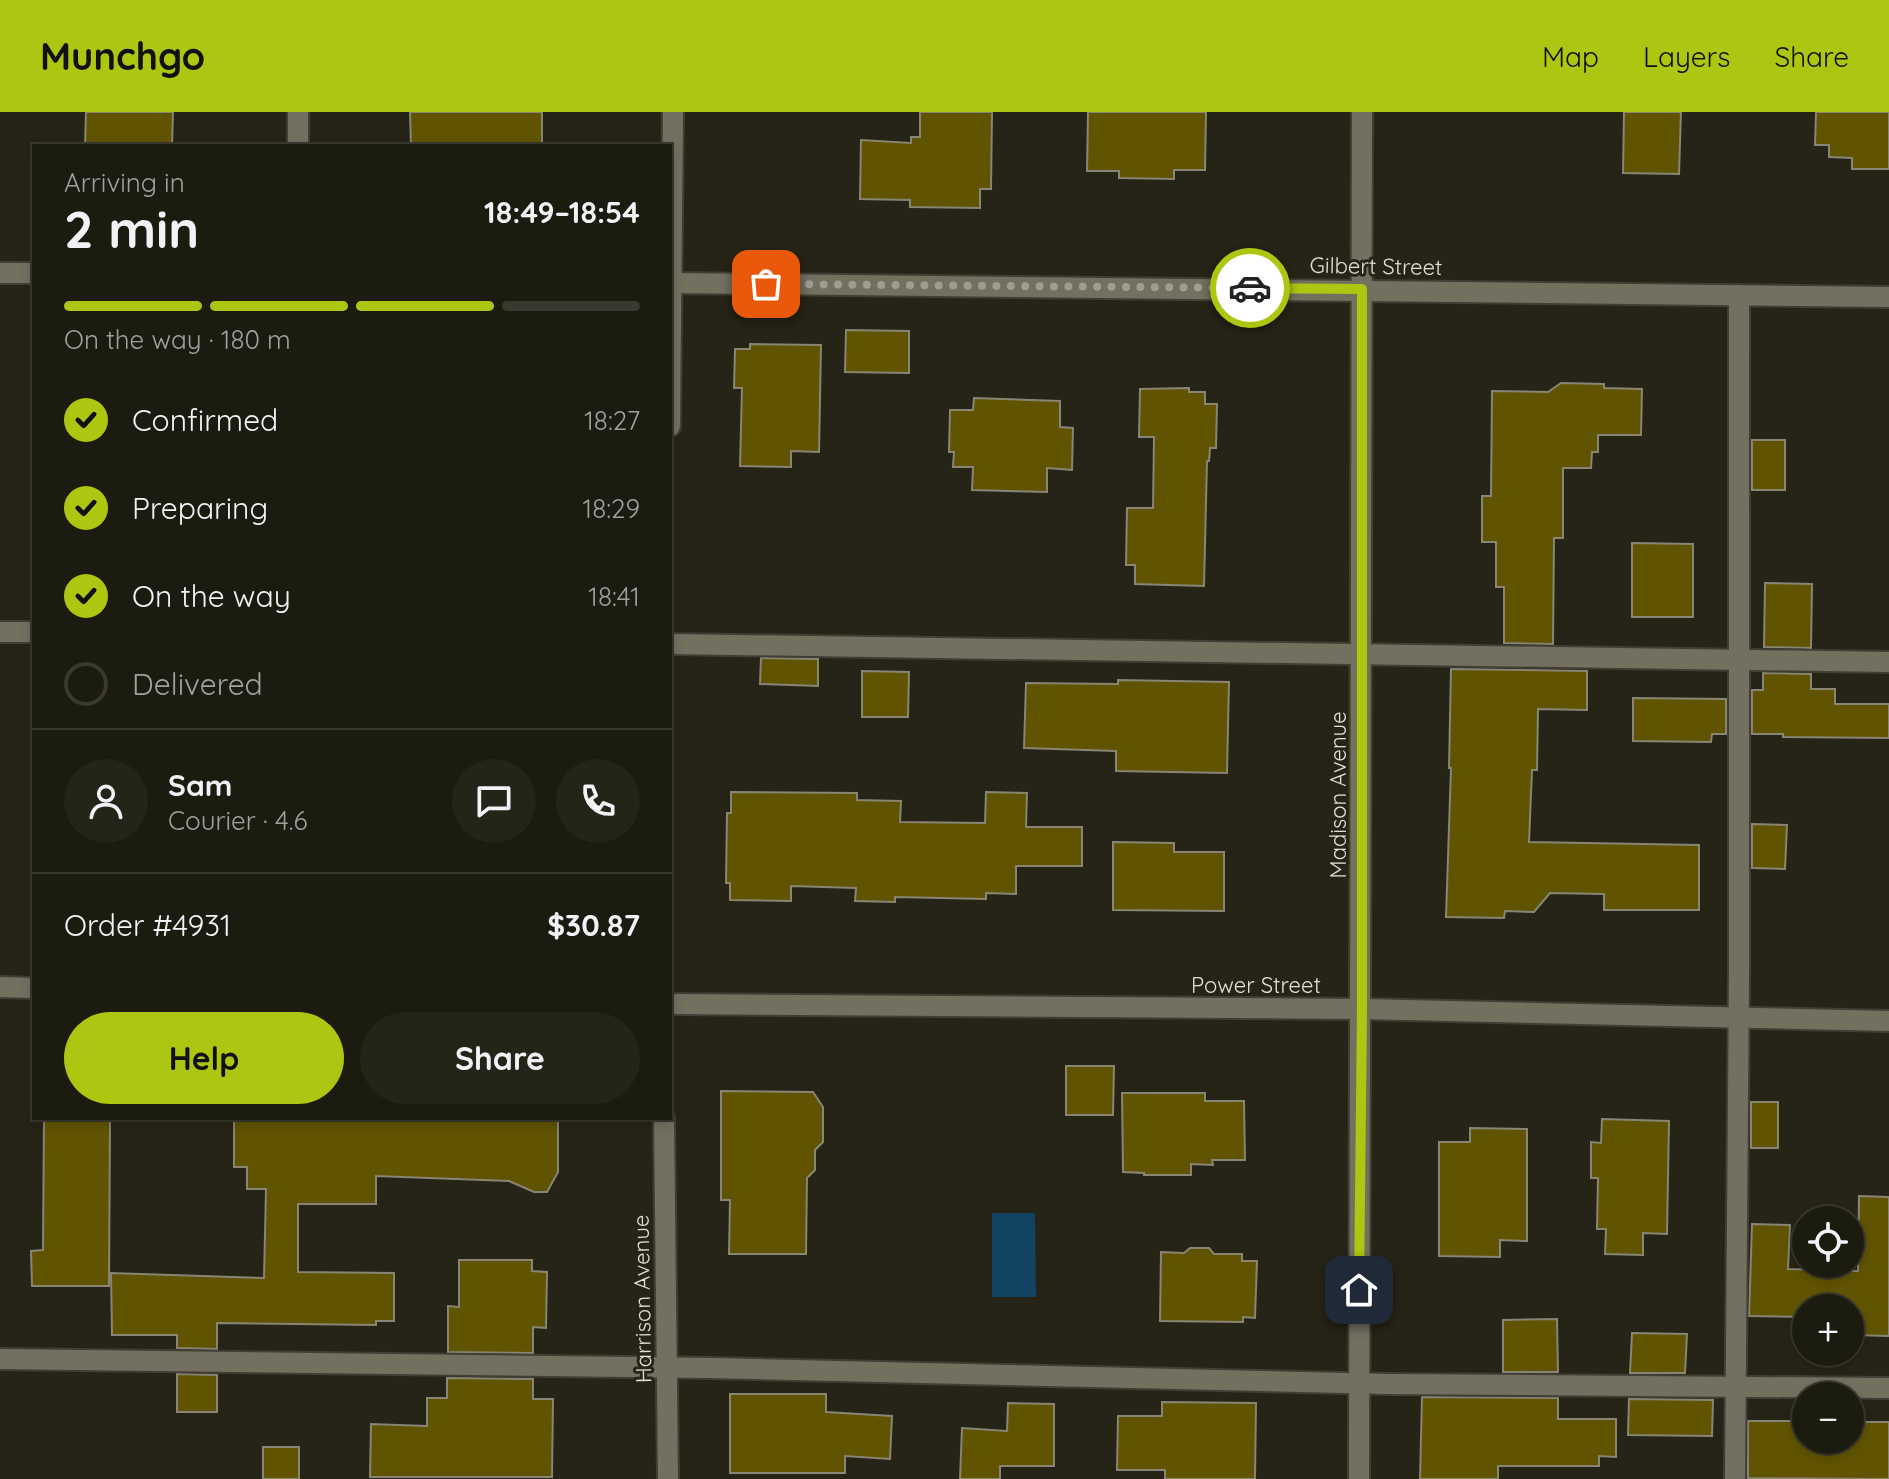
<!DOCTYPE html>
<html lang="en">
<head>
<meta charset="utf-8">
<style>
  body { margin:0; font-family:Quicksand,sans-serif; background:#252419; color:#f1f3f6; height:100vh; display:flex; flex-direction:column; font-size:30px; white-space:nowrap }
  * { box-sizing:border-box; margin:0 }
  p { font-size:26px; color:#a0a19f }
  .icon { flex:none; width:44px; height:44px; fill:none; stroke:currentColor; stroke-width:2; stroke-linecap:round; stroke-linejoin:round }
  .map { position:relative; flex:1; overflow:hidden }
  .panel { position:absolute; left:32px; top:32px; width:640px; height:976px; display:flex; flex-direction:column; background:#1c1b10; border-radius:0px; box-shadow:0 4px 12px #0003,0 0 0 2px #3a3930 }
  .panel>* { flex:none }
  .tools { position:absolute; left:1792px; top:1094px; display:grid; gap:16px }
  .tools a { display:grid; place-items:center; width:72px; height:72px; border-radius:50%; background:#1c1b10; box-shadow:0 4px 12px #0003,0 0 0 2px #3a3930; font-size:40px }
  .pin { position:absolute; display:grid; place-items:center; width:68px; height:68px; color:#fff; margin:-34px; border-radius:16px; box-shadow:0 4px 12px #0006 }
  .courier { position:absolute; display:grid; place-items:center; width:80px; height:80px; margin:-40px; border:6px solid #acc611; border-radius:50%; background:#fff; color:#222; box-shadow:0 2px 10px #0007 }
  .headline em { font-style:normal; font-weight:700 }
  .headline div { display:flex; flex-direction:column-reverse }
  .headline { display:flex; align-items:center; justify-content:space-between; height:136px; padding:0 32px }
  h1 { font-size:52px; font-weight:700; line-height:60px }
  .bar { display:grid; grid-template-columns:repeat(4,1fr); gap:12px 8px; align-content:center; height:96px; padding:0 32px }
  .bar i { height:10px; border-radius:6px; background:#3a3930 }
  .bar .current { background:#acc611 }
  .bar p { grid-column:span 4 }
  .line { display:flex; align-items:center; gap:20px; padding:0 32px; border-top:2px solid #3a3930 }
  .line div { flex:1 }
  .round { display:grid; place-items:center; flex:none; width:84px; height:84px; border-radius:42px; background:#252419 }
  ol { padding:0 32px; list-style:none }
  li { display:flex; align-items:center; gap:24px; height:88px }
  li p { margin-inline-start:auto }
  li .icon { padding:8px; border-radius:50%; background:#acc611; color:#111; stroke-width:4 }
  li:last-child { color:#a0a19f }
  li i { width:44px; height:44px; border:4px solid #3a3930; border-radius:50% }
  .cta { display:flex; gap:16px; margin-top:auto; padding:16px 32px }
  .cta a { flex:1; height:92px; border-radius:48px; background:#acc611; color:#111; font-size:32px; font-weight:700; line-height:92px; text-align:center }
  .cta a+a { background:#252419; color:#f1f3f6 }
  header { display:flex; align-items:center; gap:48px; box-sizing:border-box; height:112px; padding:0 40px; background:#acc611; color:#111 }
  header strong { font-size:38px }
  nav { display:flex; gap:44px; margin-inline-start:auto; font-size:28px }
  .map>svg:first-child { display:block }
  .water { fill:#124362 }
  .building { fill:#615400; stroke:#888575; stroke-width:2 }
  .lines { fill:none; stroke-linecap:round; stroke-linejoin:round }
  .minor-casing { stroke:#413f35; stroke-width:24 }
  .minor { stroke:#737060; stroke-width:20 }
  .done { stroke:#9f9d92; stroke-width:8; stroke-dasharray:0 14.4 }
  .route { stroke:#acc611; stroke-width:10 }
  .labels { text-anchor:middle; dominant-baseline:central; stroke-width:6; stroke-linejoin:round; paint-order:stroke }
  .street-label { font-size:22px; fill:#e0ded5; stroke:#262416 }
</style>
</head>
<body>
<header>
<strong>Munchgo</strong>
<nav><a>Map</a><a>Layers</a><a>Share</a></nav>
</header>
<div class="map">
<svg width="1889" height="1367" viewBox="0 0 1889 1367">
  <rect width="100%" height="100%" fill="#262416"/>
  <!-- water -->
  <polygon class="water" points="992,1101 1035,1101 1036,1185 992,1185"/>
  <!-- building -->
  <g class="building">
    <polygon points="86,0 173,0 172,34 85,34"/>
    <polygon points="410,0 542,0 542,34 411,34"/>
    <polygon points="920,0 992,0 991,77 980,77 980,96 910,95 910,88 860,87 861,28 911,31 911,25 920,25"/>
    <polygon points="1088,0 1206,0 1205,58 1174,58 1174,67 1119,66 1119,59 1087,59"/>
    <polygon points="1624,0 1681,0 1679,62 1623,61"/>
    <polygon points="1816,0 1889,0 1889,57 1852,57 1852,46 1829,45 1829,33 1815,33"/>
    <polygon points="846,218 909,219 909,261 845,260"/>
    <polygon points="750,232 821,233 819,340 791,339 791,355 740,354 742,276 734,276 735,237 750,237"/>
    <polygon points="1561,271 1604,272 1604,276 1642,277 1641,323 1598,323 1598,340 1592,340 1591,356 1563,356 1563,426 1554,426 1553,532 1504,531 1504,475 1496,475 1496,430 1482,430 1482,384 1491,384 1492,279 1548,280"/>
    <polygon points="1189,276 1189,280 1205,280 1205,292 1217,292 1216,336 1210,336 1209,349 1207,349 1204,474 1135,472 1135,453 1126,453 1127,396 1153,396 1154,325 1139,325 1140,277"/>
    <polygon points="974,286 1060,289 1060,315 1073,316 1072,358 1047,356 1047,380 972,378 973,355 953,355 954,340 949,340 950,298 973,298"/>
    <rect x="1752" y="328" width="33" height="50"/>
    <polygon points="1632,431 1693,432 1693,505 1632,505"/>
    <polygon points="1765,471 1812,472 1811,536 1764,535"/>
    <polygon points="761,546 818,547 818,574 760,572"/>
    <polygon points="1451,557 1587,559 1587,598 1538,597 1537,658 1532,658 1529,730 1699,733 1699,798 1604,798 1604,782 1550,781 1534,800 1505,799 1504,806 1446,805 1451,656 1449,656"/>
    <polygon points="862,559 909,560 908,605 862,605"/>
    <polygon points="1763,561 1811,562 1811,577 1835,577 1835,592 1889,592 1889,626 1783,625 1783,622 1752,622 1752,578 1763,578"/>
    <polygon points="1118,568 1229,570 1227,661 1116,659 1116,639 1024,636 1026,571 1118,572"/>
    <polygon points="1633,586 1726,587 1726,622 1712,622 1711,630 1633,629"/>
    <polygon points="731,680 857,681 857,688 901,689 900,710 985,711 986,680 1027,681 1026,715 1082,715 1082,754 1016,754 1016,782 986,781 986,787 895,785 895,790 855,789 856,776 791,774 791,789 730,788 730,771 726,771 727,701 731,701"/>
    <polygon points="1752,712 1787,713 1785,757 1752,756"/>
    <polygon points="1113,730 1174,731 1174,740 1224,740 1224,799 1113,798"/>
    <polygon points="1066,954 1114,954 1113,1003 1066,1003"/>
    <polygon points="721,979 813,980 823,995 823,1030 815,1038 815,1058 807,1066 806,1142 729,1142 730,1088 721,1088"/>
    <polygon points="1122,981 1205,981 1205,989 1244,989 1245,1048 1212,1048 1213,1053 1191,1052 1191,1063 1144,1063 1144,1061 1123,1060"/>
    <rect x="1751" y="990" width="27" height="46"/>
    <polygon points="44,1006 110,1006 109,1174 32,1174 31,1139 43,1138"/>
    <polygon points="234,1006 558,1006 558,1060 547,1080 534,1080 509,1069 376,1064 376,1092 298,1092 298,1160 394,1161 394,1209 376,1209 376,1213 217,1211 217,1237 177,1236 177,1223 112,1223 111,1161 264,1166 266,1077 247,1077 247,1055 234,1055"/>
    <polygon points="1602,1007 1669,1009 1667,1122 1643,1121 1643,1143 1605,1142 1606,1117 1597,1117 1598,1066 1591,1066 1591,1030 1601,1031"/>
    <polygon points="1470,1016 1527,1017 1527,1129 1500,1128 1500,1145 1439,1144 1439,1030 1470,1030"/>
    <polygon points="1859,1084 1889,1085 1889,1224 1852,1223 1850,1196 1806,1196 1806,1205 1749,1204 1752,1112 1790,1113 1788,1157 1858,1159"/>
    <polygon points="1190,1136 1209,1136 1214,1142 1242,1142 1242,1149 1257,1149 1255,1206 1243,1205 1243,1210 1160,1209 1161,1140 1184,1141"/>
    <polygon points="459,1148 532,1148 532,1159 547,1160 546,1216 533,1215 533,1241 448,1240 448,1194 459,1195"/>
    <polygon points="1557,1207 1558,1260 1503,1260 1503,1208"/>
    <polygon points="1632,1221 1687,1222 1685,1261 1630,1261"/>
    <polygon points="177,1262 217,1263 217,1300 177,1300"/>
    <polygon points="447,1266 533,1267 533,1287 553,1287 552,1365 370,1365 371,1312 427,1314 427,1286 447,1286"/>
    <polygon points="730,1282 826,1282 826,1300 892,1304 890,1347 845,1344 845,1361 730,1361"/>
    <polygon points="1422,1285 1558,1286 1558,1307 1616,1307 1616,1345 1599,1344 1599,1354 1498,1354 1498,1367 1420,1367"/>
    <polygon points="1629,1287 1713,1288 1712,1324 1628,1323"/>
    <polygon points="1162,1290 1256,1291 1255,1367 1165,1367 1165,1358 1117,1358 1118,1304 1162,1304"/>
    <polygon points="1008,1291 1054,1292 1054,1354 1000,1354 1000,1367 960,1367 962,1316 1007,1319"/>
    <polygon points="1748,1309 1806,1309 1806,1328 1850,1328 1850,1310 1889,1310 1889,1367 1748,1366"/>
    <rect x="263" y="1335" width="36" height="32"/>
  </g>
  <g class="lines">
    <!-- minor casing -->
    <g class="minor-casing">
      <g id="minor">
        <polyline points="298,0 298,34"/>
        <polyline points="0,161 34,161"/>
        <polyline points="670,171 1889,185"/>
        <polyline points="670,314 673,0"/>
        <polyline points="0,520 34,520"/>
        <polyline points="670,532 1889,550"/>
        <polyline points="0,875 34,876"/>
        <polyline points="670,892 1362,897 1889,909"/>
        <polyline points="664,1006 668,1367"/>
        <polyline points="0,1247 712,1256 1387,1272 1889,1276"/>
        <polyline points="1359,1367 1362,0"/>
        <polyline points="1735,1367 1739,861 1739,183"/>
      </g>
    </g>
    <!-- minor -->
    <use href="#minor" class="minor"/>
  </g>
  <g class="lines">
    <!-- done -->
    <polyline class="done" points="766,172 1250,176"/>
    <!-- route -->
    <polyline class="route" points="1250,176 1362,177 1362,897 1359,1178"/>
  </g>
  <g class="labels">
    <!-- street labels -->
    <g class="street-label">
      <text transform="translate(1376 154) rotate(1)">Gilbert Street</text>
      <text transform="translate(1338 683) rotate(-90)">Madison Avenue</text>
      <text x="1256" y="873">Power Street</text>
      <text transform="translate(642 1187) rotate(-91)">Harrison Avenue</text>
    </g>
  </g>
</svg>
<div class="tools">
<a><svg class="icon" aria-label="locate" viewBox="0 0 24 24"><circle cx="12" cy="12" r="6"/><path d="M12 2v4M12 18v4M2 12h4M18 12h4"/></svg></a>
<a>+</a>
<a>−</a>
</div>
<div class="pin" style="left:766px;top:172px;background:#ea580c"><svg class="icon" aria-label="bag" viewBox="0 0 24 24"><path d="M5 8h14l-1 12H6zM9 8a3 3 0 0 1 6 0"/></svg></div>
<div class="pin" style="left:1359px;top:1178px;background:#1f2937"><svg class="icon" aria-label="home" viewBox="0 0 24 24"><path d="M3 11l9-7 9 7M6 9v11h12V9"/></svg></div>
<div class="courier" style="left:1250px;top:176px"><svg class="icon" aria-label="car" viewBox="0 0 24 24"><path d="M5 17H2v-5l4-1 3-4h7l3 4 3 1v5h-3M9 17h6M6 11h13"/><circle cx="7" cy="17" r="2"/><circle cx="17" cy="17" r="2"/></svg></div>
<section class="panel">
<div class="headline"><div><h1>2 min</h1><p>Arriving in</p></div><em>18:49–18:54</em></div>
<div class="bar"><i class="current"></i><i class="current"></i><i class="current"></i><i></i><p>On the way · 180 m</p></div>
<ol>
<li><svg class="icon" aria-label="check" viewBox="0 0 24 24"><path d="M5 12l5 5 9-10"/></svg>Confirmed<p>18:27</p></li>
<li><svg class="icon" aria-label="check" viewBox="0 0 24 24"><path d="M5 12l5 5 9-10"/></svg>Preparing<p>18:29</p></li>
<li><svg class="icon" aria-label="check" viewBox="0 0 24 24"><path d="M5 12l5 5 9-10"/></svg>On the way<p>18:41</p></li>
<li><i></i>Delivered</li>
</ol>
<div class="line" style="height:144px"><a class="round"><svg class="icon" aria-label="person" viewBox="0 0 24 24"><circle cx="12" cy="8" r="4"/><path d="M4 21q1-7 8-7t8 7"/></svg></a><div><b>Sam</b><p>Courier · 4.6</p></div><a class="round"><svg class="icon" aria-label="chat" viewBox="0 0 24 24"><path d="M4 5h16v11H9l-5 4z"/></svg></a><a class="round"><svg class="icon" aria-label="phone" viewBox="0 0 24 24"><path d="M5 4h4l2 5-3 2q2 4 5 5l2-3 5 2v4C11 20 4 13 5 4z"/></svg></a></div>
<div class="line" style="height:104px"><div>Order #4931</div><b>$30.87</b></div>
<div class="cta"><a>Help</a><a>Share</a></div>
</section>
</div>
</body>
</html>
